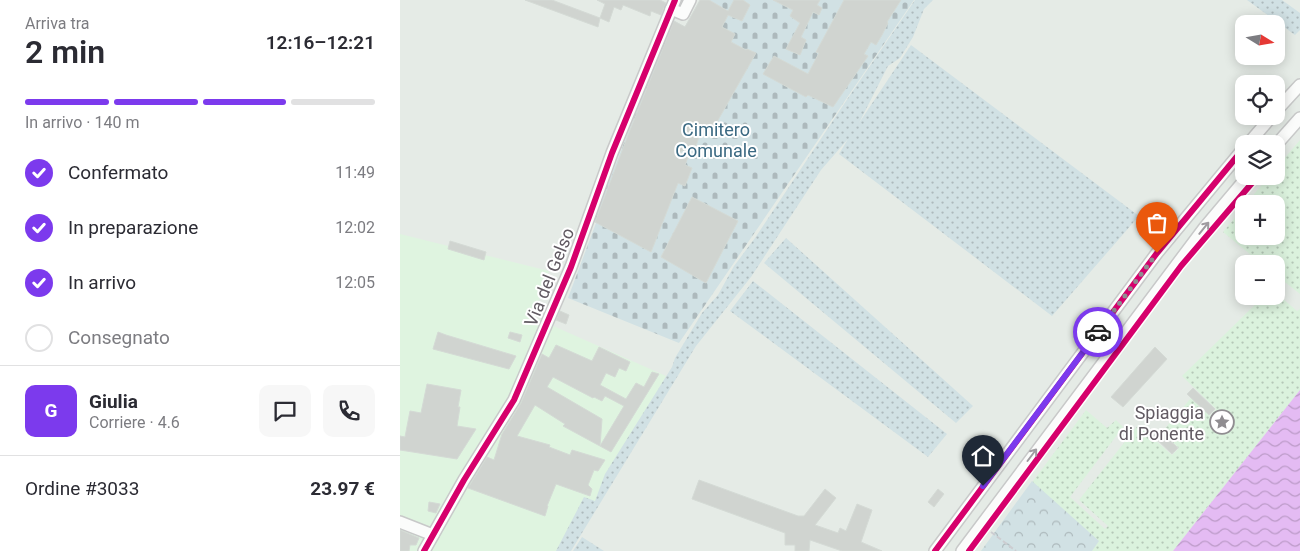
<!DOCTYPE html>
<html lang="it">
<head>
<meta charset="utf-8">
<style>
  body { margin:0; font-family:Roboto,sans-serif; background:#f7f7f7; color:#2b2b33; height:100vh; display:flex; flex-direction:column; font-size:19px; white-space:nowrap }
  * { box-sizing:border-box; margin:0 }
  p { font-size:16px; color:#7c7c81 }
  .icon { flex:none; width:28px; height:28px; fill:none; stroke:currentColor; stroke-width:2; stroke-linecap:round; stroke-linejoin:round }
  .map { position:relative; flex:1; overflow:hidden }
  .panel { display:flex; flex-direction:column; background:#fff; width:400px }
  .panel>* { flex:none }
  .needle { width:32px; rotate:101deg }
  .controls { position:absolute; left:835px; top:15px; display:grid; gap:10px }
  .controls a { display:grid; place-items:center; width:50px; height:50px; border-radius:10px; background:#fff; box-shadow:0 2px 12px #0003; font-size:25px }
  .pin { position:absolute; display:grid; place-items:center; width:42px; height:42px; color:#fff; margin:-51px -21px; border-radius:50% 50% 50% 0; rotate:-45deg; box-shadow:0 0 5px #0007 }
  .pin .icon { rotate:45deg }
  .courier { position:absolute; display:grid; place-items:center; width:50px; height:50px; margin:-25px; border:4px solid #7c3aed; border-radius:50%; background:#fff; color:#222; box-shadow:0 1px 6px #0007 }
  .summary em { font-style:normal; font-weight:600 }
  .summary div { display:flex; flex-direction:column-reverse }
  .summary { display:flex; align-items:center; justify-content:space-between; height:85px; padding:0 25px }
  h1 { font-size:32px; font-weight:600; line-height:38px }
  .bar { display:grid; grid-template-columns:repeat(4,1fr); gap:8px 5px; align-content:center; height:60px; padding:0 25px }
  .bar i { height:6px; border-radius:4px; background:#e1e1e2 }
  .bar .on { background:#7c3aed }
  .bar p { grid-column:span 4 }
  .line { display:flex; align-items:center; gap:12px; padding:0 25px; border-top:1px solid #e1e1e2 }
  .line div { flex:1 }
  .round { display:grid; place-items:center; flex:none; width:52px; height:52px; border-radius:10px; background:#f7f7f7 }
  ol { padding:0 25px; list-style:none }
  li { display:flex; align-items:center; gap:15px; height:55px }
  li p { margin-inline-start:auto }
  li .icon { padding:5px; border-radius:50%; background:#7c3aed; color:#fff; stroke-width:4 }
  li:last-child { color:#7c7c81 }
  li i { width:28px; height:28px; border:2px solid #e1e1e2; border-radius:50% }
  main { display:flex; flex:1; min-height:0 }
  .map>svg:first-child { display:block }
  .commercial { fill:#dff4e0 }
  .grass { fill:url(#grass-dots) }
  .sand { fill:url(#sand-dots) }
  .cemetery { fill:url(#cemetery-stones) }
  .park { fill:url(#park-crowns) }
  .water { fill:url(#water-waves) }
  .building { fill:#d0d4d0; stroke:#d4dad5; fill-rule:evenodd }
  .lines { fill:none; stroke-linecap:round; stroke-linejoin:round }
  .minor-casing { stroke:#c8c9c9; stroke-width:14 }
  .path { stroke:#cccdd1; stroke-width:2; stroke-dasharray:5 2.5; stroke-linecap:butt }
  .minor { stroke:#fbfcfb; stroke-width:11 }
  .cycleway-casing { stroke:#fff; stroke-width:9 }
  .cycleway { stroke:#d6006c; stroke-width:6 }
  .oneway { stroke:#9f9ba0 }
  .done { stroke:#908d91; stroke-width:5; stroke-dasharray:0 9 }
  .route { stroke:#7c3aed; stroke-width:6 }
  .labels { text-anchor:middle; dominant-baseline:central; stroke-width:4; stroke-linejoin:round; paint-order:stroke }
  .park-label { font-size:18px; fill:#3b6982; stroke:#fff }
  .street-label { font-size:18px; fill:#625b63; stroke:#fff }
  .poi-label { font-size:18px; fill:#625b63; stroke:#fff; text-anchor:end }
</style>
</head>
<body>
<main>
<section class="panel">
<div class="summary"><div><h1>2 min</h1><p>Arriva tra</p></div><em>12:16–12:21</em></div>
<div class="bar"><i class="on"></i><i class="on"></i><i class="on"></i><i></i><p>In arrivo · 140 m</p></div>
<ol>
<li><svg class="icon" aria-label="check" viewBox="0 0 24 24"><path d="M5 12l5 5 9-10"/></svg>Confermato<p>11:49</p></li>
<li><svg class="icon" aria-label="check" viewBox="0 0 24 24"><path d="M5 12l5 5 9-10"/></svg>In preparazione<p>12:02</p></li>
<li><svg class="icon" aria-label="check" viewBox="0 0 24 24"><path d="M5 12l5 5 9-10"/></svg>In arrivo<p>12:05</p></li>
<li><i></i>Consegnato</li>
</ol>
<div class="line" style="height:90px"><b class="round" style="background:#7c3aed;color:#fff">G</b><div><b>Giulia</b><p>Corriere · 4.6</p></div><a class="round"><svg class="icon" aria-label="chat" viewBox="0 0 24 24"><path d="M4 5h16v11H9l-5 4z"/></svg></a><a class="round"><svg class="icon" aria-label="phone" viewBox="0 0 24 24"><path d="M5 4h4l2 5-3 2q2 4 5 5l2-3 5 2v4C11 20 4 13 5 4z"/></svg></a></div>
<div class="line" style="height:65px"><div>Ordine #3033</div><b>23.97 €</b></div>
</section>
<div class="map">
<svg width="900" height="551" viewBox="0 0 900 551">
  <defs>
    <pattern id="grass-dots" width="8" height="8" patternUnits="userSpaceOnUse" patternTransform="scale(1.25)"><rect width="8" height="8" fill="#d1e1e4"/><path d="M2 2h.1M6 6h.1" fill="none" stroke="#adb9bc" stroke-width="1.8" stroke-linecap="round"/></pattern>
    <pattern id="sand-dots" width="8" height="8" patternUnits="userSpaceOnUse" patternTransform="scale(1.25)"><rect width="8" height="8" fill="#dbf2dd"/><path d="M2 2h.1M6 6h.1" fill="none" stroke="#b5c7b7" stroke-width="1.8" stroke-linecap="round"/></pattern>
    <pattern id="cemetery-stones" width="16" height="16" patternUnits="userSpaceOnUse" patternTransform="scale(1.25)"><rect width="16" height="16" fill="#d1e1e4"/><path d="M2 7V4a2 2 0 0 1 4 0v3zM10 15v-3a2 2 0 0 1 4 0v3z" fill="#adb9bc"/></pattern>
    <pattern id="park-crowns" width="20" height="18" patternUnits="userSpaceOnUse" patternTransform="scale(1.25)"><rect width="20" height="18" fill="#d1e1e4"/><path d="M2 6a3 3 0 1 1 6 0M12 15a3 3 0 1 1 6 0" fill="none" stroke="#adb9bc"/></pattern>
    <pattern id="water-waves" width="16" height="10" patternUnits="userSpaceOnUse" patternTransform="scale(1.25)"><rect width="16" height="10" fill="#e4bbf3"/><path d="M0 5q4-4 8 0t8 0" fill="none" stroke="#bc9bc8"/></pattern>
  </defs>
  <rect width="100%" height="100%" fill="#e5ebe6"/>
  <!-- commercial -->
  <polygon class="commercial" points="0,234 149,271 133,317 266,376 169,551 0,551"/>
  <!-- grass -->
  <g class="grass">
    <polygon points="515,0 533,0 524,9 513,37 500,58 488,66 459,123 511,45 739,216 652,316 439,154 448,139 421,170 351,277 296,346 171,551 156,551 184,497 195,501 205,474 272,367 275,358 302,313 318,295 334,266 355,238 448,98"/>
    <polygon points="847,0 882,0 900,13 900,30 895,35"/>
    <polygon points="386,238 573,406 556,423 364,263"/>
    <polygon points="353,281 547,434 528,457 330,311"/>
    <polygon points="182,537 204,551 173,551"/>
  </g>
  <!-- sand -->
  <g class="sand">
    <polygon points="900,140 900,294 876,275 876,264 862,264 823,232 844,207 844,236 876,236 876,204 846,204 869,176 876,176 876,168"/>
    <polygon points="876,293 897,311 900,309 900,390 773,551 581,551 686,410 707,428 716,420 723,427 670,497 705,529 708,526 679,500 738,425 772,455 779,448 762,432 791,398 810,416 816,409 782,376 864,296 876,296"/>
  </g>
  <!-- cemetery -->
  <polygon class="cemetery" points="300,0 514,0 279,343 168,298 196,223 193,221 273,20 285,27"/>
  <!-- park -->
  <polygon class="park" points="632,481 699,541 692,551 581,551"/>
  <!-- water -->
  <polygon class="water" points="900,390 900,551 773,551"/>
  <!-- building -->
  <g class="building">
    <polygon points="125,0 152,0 200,18 205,4 197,0 260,0 266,3 261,15 251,11 250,16 223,5 221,10 214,7 209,22 200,18 198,27"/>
    <polygon points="300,0 309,0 328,11 334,0 343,0 350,5 342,21 328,15 322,27 335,34 331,42 346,50 347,49 356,53 309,136 301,131 296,146 279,152 288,157 285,165 292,168 285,186 278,183 251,252 195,222 230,130 274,21 285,27"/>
    <polygon points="373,0 420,0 417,5 422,8 419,15 413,12 401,37 406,40 400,55 386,49 400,23 390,16 393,10"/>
    <polygon points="444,0 501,0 487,22 488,23 482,35 476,45 471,42 464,54 468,56 433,107 408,95 406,97 363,74 374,56 408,74 419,53 416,52"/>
    <polygon points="292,197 338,221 306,283 261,257"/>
    <polygon points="50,241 86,252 84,260 48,249"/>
    <polygon points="160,311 169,315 166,324 156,320"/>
    <polygon points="38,332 46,335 116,356 109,369 33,349"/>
    <polygon points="110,332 122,335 120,342 108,338"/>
    <path d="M156 345 192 361 199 347 230 362 226 371 219 368 215 377 206 373 200 385 226 399 236 383 244 387 252 372 259 374 211 452 163 426 165 424 135 405 117 436 150 445 149 447 170 455 172 450 205 460 198 471 194 470 188 485 192 489 190 496 156 484 147 506H148L145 516 68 488 87 457 94 460 102 434 121 403 142 354 149 358ZM153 377 193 398 194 397 202 401 205 396 224 406 200 446 202 419 147 387Z"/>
    <polygon points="755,347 767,359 723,407 711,397"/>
    <polygon points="27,384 61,390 58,407 60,407 57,426 76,429 57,459 0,450 0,436 5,437 10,411 21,413"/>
    <polygon points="793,388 815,409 809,415 787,394"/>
    <polygon points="759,430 778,448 772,454 753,436"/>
    <polygon points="299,480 398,516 404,516 425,489 436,498 415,525 438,533 440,528 446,531 457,504 472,510 461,542 482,551 442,551 410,540 409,551 395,551 395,545 385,545 385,533 292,499"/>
    <polygon points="538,489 544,494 534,507 528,502"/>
    <polygon points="29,502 40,504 36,513 28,511"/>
    <polygon points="0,530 19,538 16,545 10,545 9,551 0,551"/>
  </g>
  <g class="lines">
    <!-- minor casing -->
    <g class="minor-casing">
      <g id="minor">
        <polyline points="271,9 283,14 290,0"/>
        <polyline points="876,111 900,85"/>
        <polyline points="848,144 872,116"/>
        <polyline points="876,145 900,118"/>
        <polyline points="0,522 33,535"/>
        <polyline points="24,551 64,480 114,400 171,267 212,153 275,0"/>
        <polyline points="535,551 757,253 844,148"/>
        <polyline points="562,551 805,227 848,176"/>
      </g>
    </g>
    <!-- path -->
    <polyline class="path" points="591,532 616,551"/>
    <!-- minor -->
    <use href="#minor" class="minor"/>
    <!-- cycleway casing -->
    <g class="cycleway-casing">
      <g id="cycleway">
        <polyline points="24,551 64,480 114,400 171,267 212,153 275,0"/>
        <polyline points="535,551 757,253 844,148"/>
        <polyline points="569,551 781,266 858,176"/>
      </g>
    </g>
    <!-- cycleway -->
    <use href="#cycleway" class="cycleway"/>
  </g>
  <!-- one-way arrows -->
  <defs><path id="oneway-shaft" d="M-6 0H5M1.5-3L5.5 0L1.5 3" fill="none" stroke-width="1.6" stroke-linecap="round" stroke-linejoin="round" transform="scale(1.25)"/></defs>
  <g class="oneway">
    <use href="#oneway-shaft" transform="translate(804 228) rotate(-51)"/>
    <use href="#oneway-shaft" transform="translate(632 455) rotate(-53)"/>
  </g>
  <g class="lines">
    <!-- done -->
    <polyline class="done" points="698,332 757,253"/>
    <!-- route -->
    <polyline class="route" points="583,486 698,332"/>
  </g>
  <!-- icons -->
  <defs>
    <g id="sight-ring" transform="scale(1.25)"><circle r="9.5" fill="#fff" stroke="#908d91" stroke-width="1.5"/><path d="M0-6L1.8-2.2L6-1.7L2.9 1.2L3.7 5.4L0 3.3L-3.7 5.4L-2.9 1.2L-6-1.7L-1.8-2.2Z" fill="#908d91"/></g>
  </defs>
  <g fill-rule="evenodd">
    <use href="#sight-ring" x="822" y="422"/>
  </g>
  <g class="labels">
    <!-- park labels -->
    <g class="park-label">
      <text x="316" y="129">Cimitero<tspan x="316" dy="21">Comunale</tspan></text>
    </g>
    <!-- street labels -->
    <g class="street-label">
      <text transform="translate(149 277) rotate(-68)">Via del Gelso</text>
    </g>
    <!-- poi labels -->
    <g class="poi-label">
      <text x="804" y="412">Spiaggia<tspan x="804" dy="21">di Ponente</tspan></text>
    </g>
  </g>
</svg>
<div class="controls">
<a><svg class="needle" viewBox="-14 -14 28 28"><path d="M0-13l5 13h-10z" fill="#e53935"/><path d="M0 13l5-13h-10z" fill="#7c7c81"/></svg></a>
<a><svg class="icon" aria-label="locate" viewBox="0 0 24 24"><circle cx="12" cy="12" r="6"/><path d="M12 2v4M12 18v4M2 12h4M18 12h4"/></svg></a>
<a><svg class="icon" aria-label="layers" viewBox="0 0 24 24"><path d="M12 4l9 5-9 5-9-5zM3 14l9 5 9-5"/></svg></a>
<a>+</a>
<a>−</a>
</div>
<div class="pin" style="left:757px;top:253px;background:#ea580c"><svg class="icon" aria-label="bag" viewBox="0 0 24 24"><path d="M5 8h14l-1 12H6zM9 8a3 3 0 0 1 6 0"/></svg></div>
<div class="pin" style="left:583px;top:486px;background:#1f2937"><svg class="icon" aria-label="home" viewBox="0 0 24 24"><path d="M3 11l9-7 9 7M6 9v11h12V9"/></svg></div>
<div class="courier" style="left:698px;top:332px"><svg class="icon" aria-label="car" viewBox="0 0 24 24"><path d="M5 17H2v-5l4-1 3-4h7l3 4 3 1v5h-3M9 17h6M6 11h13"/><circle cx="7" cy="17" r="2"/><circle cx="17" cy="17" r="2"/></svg></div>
</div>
</main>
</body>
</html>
